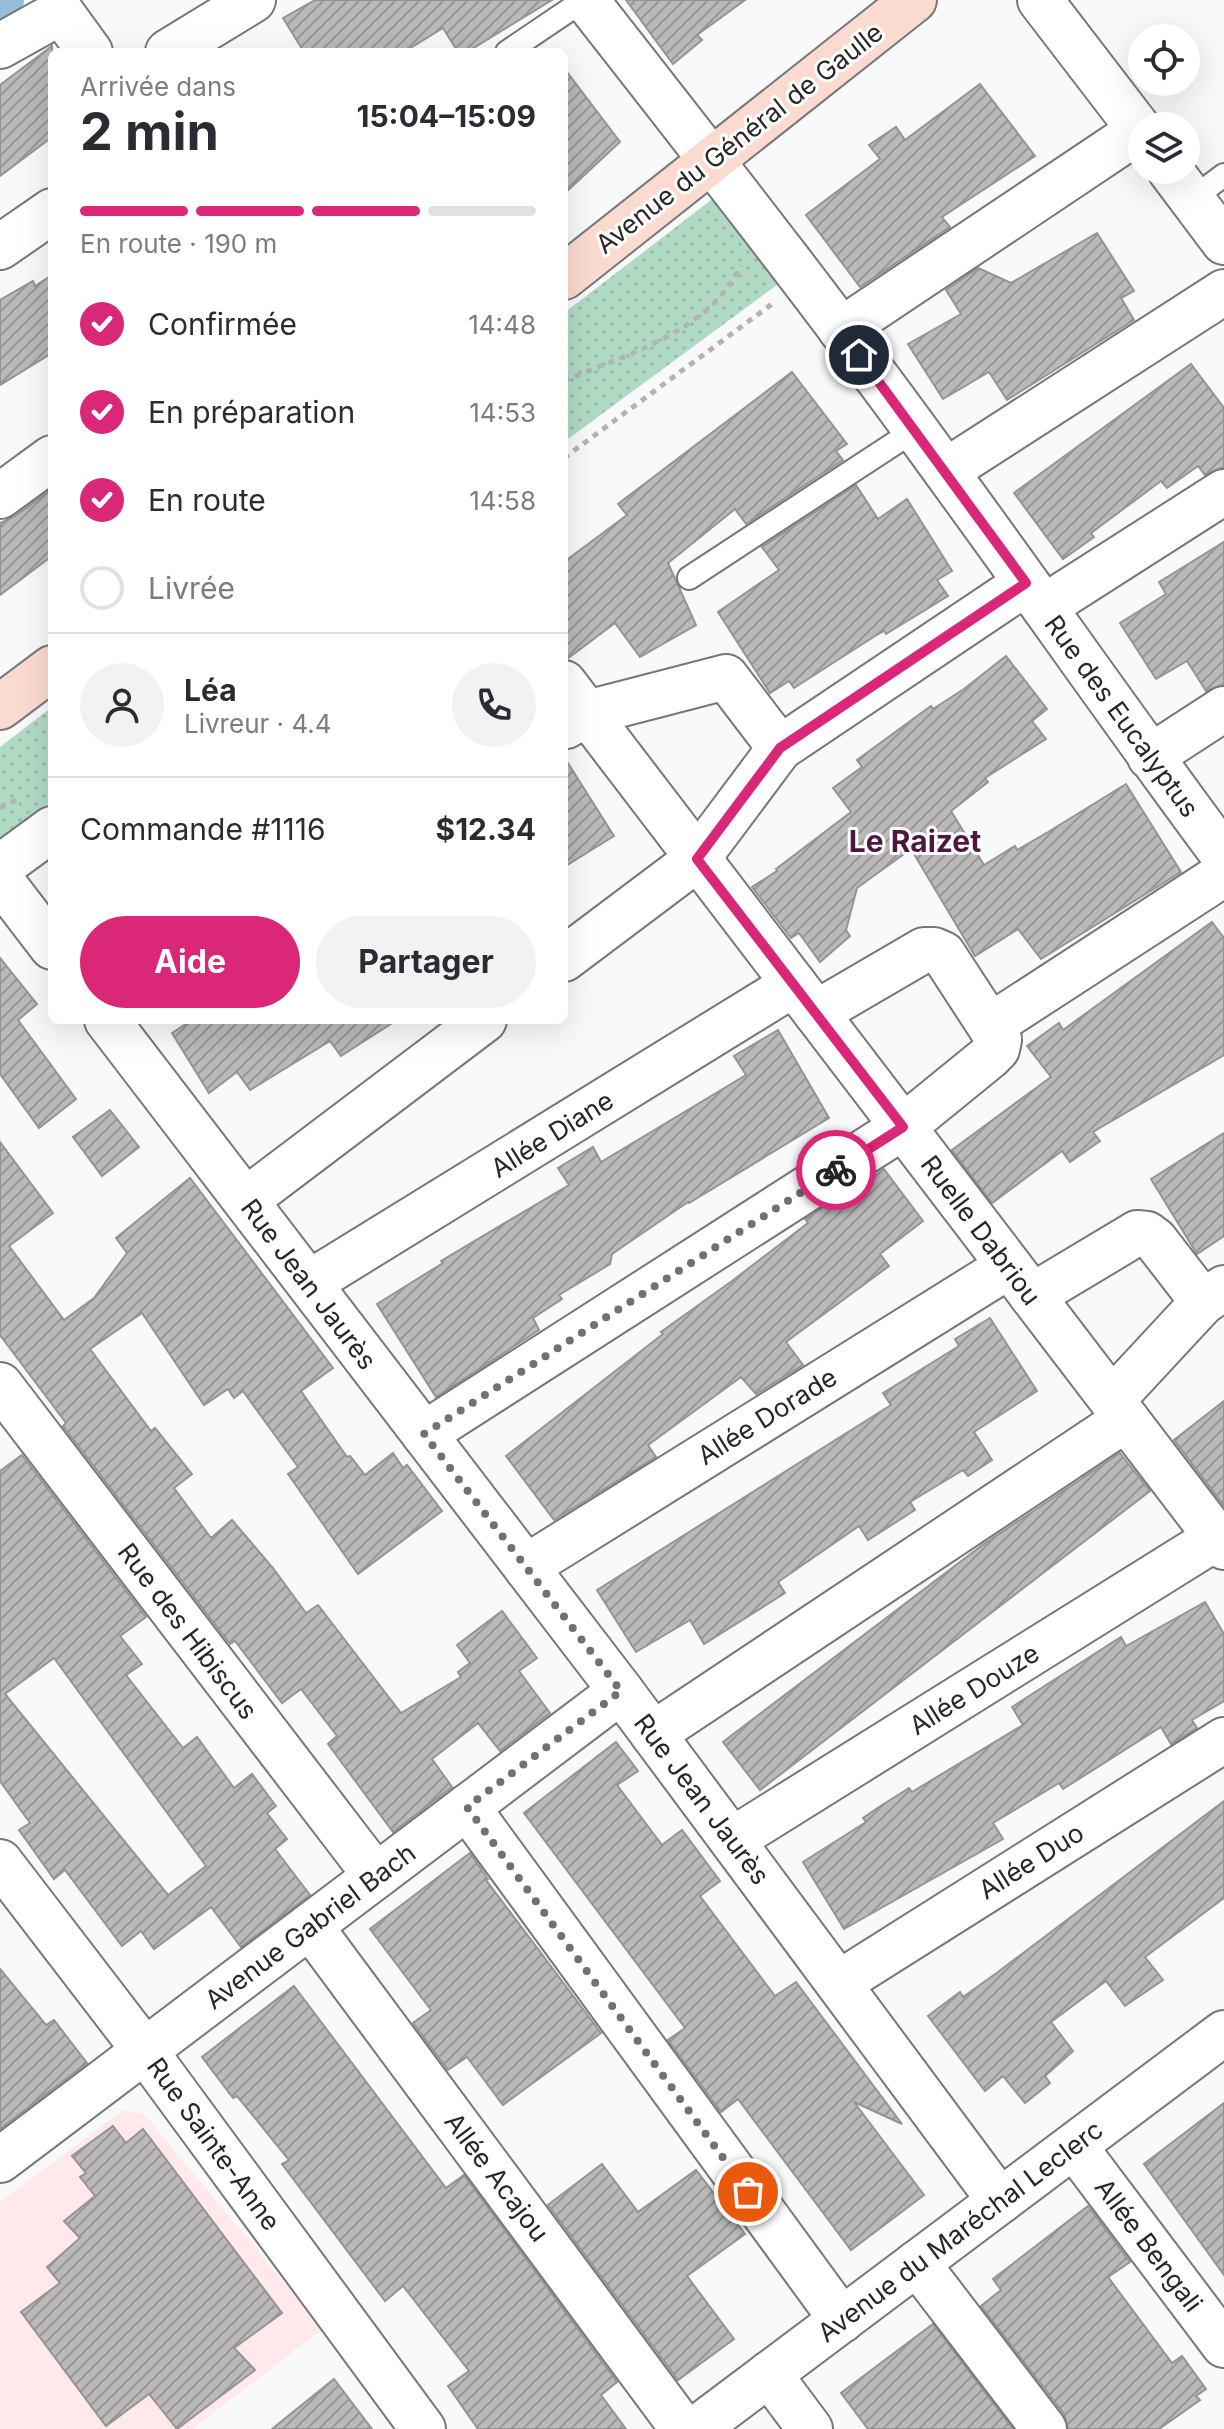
<!DOCTYPE html>
<html lang="fr">
<head>
<meta charset="utf-8">
<style>
  body { margin:0; font-family:Inter,sans-serif; background:#f2f2f3; color:#2b2b33; height:100vh; display:flex; flex-direction:column; font-size:30px; white-space:nowrap }
  * { box-sizing:border-box; margin:0 }
  p { font-size:26px; color:#7c7c81 }
  .icon { flex:none; width:44px; height:44px; fill:none; stroke:currentColor; stroke-width:2; stroke-linecap:round; stroke-linejoin:round }
  .map { position:relative; flex:1; overflow:hidden }
  .sheet { position:absolute; left:48px; top:48px; width:520px; height:976px; display:flex; flex-direction:column; background:#fff; border-radius:12px; box-shadow:0 8px 32px #0002 }
  .sheet>* { flex:none }
  .tools { position:absolute; left:1128px; top:24px; display:grid; gap:16px }
  .tools a { display:grid; place-items:center; width:72px; height:72px; border-radius:50%; background:#fff; box-shadow:0 8px 32px #0002; font-size:40px }
  .pin { position:absolute; display:grid; place-items:center; width:68px; height:68px; color:#fff; margin:-34px; border:4px solid #fff; border-radius:50%; box-shadow:0 2px 8px #0007 }
  .courier { position:absolute; display:grid; place-items:center; width:80px; height:80px; margin:-40px; border:6px solid #db2777; border-radius:50%; background:#fff; color:#222; box-shadow:0 2px 10px #0007 }
  .head em { font-style:normal; font-weight:700 }
  .head div { display:flex; flex-direction:column-reverse }
  .head { display:flex; align-items:center; justify-content:space-between; height:136px; padding:0 32px }
  h1 { font-size:52px; font-weight:700; line-height:60px }
  .bar { display:grid; grid-template-columns:repeat(4,1fr); gap:12px 8px; align-content:center; height:96px; padding:0 32px }
  .bar i { height:10px; border-radius:6px; background:#e1e1e2 }
  .bar .active { background:#db2777 }
  .bar p { grid-column:span 4 }
  .line { display:flex; align-items:center; gap:20px; padding:0 32px; border-top:2px solid #e1e1e2 }
  .line div { flex:1 }
  .round { display:grid; place-items:center; flex:none; width:84px; height:84px; border-radius:42px; background:#f2f2f3 }
  ol { padding:0 32px; list-style:none }
  li { display:flex; align-items:center; gap:24px; height:88px }
  li p { margin-inline-start:auto }
  li .icon { padding:8px; border-radius:50%; background:#db2777; color:#fff; stroke-width:4 }
  li:last-child { color:#7c7c81 }
  li i { width:44px; height:44px; border:4px solid #e1e1e2; border-radius:50% }
  .cta { display:flex; gap:16px; margin-top:auto; padding:16px 32px }
  .cta a { flex:1; height:92px; border-radius:48px; background:#db2777; color:#fff; font-size:32px; font-weight:700; line-height:92px; text-align:center }
  .cta a+a { background:#f2f2f3; color:#2b2b33 }
  .map>svg:first-child { display:block }
  .education { fill:#ffe9eb }
  .park { fill:url(#park-dots) }
  .lines { fill:none; stroke-linecap:round; stroke-linejoin:round }
  .canal { stroke:#96bdd9; stroke-width:40 }
  .building { fill:url(#building-hatch); stroke:#969395; stroke-width:2; fill-rule:evenodd }
  .lane-casing { stroke:#767779; stroke-width:26 }
  .street-casing { stroke:#767779; stroke-width:48 }
  .secondary-casing { stroke:#767779; stroke-width:48 }
  .path { stroke:#b2b3b5; stroke-width:5; stroke-dasharray:6 6; stroke-linecap:butt }
  .lane { stroke:#fff; stroke-width:22 }
  .street { stroke:#fff; stroke-width:44 }
  .secondary { stroke:#fbdacf; stroke-width:44 }
  .done { stroke:#707172; stroke-width:8; stroke-dasharray:0 14.4 }
  .route { stroke:#db2777; stroke-width:10 }
  .labels { text-anchor:middle; dominant-baseline:central; stroke-width:6; stroke-linejoin:round; paint-order:stroke }
  .street-label { font-size:26px; fill:#282829; stroke:#fff }
  .quarter-label { font-size:30px; font-weight:bold; fill:#4e1741; stroke:#fff }
</style>
</head>
<body>
<div class="map">
<svg width="1224" height="2429" viewBox="0 0 1224 2429">
  <defs>
    <pattern id="park-dots" width="8" height="8" patternUnits="userSpaceOnUse" patternTransform="scale(2)"><rect width="8" height="8" fill="#b1dac5"/><path d="M2 2h.1M6 6h.1" fill="none" stroke="#98bba9" stroke-width="1.8" stroke-linecap="round"/></pattern>
    <pattern id="building-hatch" width="6" height="6" patternUnits="userSpaceOnUse" patternTransform="scale(2)"><rect width="6" height="6" fill="#bcb9bb"/><path d="M-1 1l2-2M0 6l6-6M5 7l2-2" fill="none" stroke="#999698"/></pattern>
  </defs>
  <rect width="100%" height="100%" fill="#f7f9fb"/>
  <!-- education -->
  <polygon class="education" points="123,2110 144,2114 323,2329 192,2429 0,2429 0,2202"/>
  <!-- park -->
  <g class="park">
    <polygon points="715,197 781,282 564,442 564,313"/>
    <polygon points="52,707 52,819 0,842 0,747"/>
  </g>
  <g class="lines">
    <!-- canal -->
    <polyline class="canal" points="0,1 4,0"/>
  </g>
  <!-- building -->
  <g class="building">
    <polygon points="315,0 552,0 467,52 458,52 443,28 404,52 304,52 283,18"/>
    <polygon points="626,0 745,0 697,35 702,40 673,64"/>
    <polygon points="52,46 52,137 0,176 0,85"/>
    <polygon points="564,68 620,142 564,194"/>
    <polygon points="980,84 1035,156 942,217 950,227 860,287 806,215 880,159 869,145 896,127 905,140"/>
    <polygon points="1097,233 1134,291 1121,298 1134,320 1007,400 989,372 943,399 908,344 961,314 946,290 978,268 1011,283"/>
    <polygon points="52,275 52,353 0,385 0,300 33,281 35,286"/>
    <polygon points="1191,364 1224,408 1224,467 1205,475 1198,466 1167,488 1161,481 1091,533 1094,537 1063,559 1014,493"/>
    <polygon points="792,372 847,444 836,451 843,460 746,524 735,509 668,563 696,625 640,657 615,623 567,659 564,659 564,562 627,515 618,504"/>
    <polygon points="856,485 878,519 907,499 952,571 937,580 948,596 886,634 884,631 875,636 794,688 789,681 770,693 718,612 779,570 762,547"/>
    <polygon points="52,489 52,556 0,595 0,523 15,516"/>
    <polygon points="1224,542 1224,684 1206,691 1187,661 1156,679 1120,623 1166,594 1159,582"/>
    <polygon points="1006,656 1047,709 1032,721 1046,739 985,778 988,782 951,811 984,865 1015,846 1017,850 1048,832 1126,784 1181,872 1041,959 1018,929 975,956 911,849 857,888 846,930 850,936 820,962 799,933 791,938 752,887 777,871 776,869 851,812 833,788 862,767 857,760 931,706 933,709 964,689"/>
    <polygon points="564,757 614,836 564,867"/>
    <polygon points="1212,922 1224,938 1224,1055 1093,1132 1100,1141 1070,1162 1062,1151 992,1203 952,1150 1051,1077 1027,1046 1059,1023 1063,1030"/>
    <polygon points="0,958 37,1004 18,1020 76,1099 39,1128 0,1074"/>
    <polygon points="192,1020 397,1020 341,1056 330,1041 250,1090 237,1072 209,1093 172,1033"/>
    <polygon points="778,1030 829,1118 689,1203 688,1202 612,1254 610,1264 559,1295 562,1299 533,1318 539,1330 436,1397 377,1304 443,1263 441,1261 569,1185 558,1168 593,1147 601,1162 746,1075 734,1056"/>
    <polygon points="110,1110 139,1147 102,1176 73,1137"/>
    <polygon points="1224,1133 1224,1236 1197,1254 1151,1179"/>
    <polygon points="0,1142 53,1213 9,1246 64,1320 94,1298 127,1253 116,1238 190,1178 333,1368 301,1391 347,1457 350,1456 365,1475 393,1453 403,1468 407,1465 442,1511 358,1574 288,1474 298,1467 243,1391 234,1398 228,1389 204,1405 142,1313 90,1349 151,1431 155,1428 192,1474 174,1488 211,1538 232,1520 273,1568 306,1613 318,1605 401,1713 461,1677 458,1672 470,1663 457,1645 502,1611 537,1658 519,1671 550,1713 500,1751 478,1723 432,1759 452,1787 393,1832 328,1744 337,1736 301,1689 282,1703 235,1641 230,1644 63,1426 66,1423 0,1335"/>
    <polygon points="884,1169 923,1221 880,1254 889,1266 786,1342 803,1365 756,1394 741,1377 648,1445 656,1457 554,1520 506,1456 663,1334 661,1332 732,1281 808,1223 805,1219 852,1189 854,1192"/>
    <polygon points="990,1318 1037,1391 974,1432 992,1460 968,1476 963,1470 910,1502 915,1510 868,1540 859,1526 778,1582 785,1593 704,1644 690,1620 636,1652 597,1590 891,1405 883,1393 959,1346 955,1339"/>
    <polygon points="1224,1401 1224,1506 1174,1440"/>
    <polygon points="1120,1453 1150,1491 760,1790 723,1742 981,1546"/>
    <path d="M22 1455 146 1617 120 1636 142 1664 126 1675 183 1748 197 1737 234 1788 252 1774 276 1806 267 1813 287 1839 275 1849 310 1895 241 1947 211 1907 154 1949 141 1931 122 1946 65 1870 54 1879 19 1830 30 1823 0 1781V1471ZM54 1658 206 1866 168 1895 5 1694Z"/>
    <polygon points="1205,1602 1224,1634 1224,1701 1192,1720 1197,1728 1171,1744 1161,1727 1063,1789 1059,1783 993,1823 1003,1839 844,1929 803,1862 866,1822 863,1818 879,1807 909,1788 912,1792 1023,1725 1012,1707 1121,1637 1126,1646"/>
    <polygon points="616,1742 638,1771 617,1785 662,1845 682,1830 720,1881 700,1896 775,1996 796,1982 902,2124 854,2102 924,2195 851,2250 738,2099 721,2112 668,2040 685,2028 524,1813"/>
    <polygon points="1224,1801 1224,1898 1145,1957 1163,1980 1125,2006 1106,1981 1051,2022 1073,2051 1045,2076 1050,2083 1025,2103 1003,2076 985,2091 928,2016 960,1992 963,1997 998,1972"/>
    <polygon points="470,1853 488,1879 486,1880 601,2033 503,2105 467,2057 448,2070 413,2023 431,2010 370,1929"/>
    <polygon points="0,1969 46,2025 54,2020 87,2063 0,2129"/>
    <polygon points="294,1986 446,2188 464,2175 617,2382 601,2395 626,2429 478,2429 448,2386 469,2371 403,2286 385,2301 282,2164 289,2160 237,2096 233,2098 202,2057"/>
    <polygon points="1224,2103 1224,2275 1144,2164"/>
    <polygon points="113,2126 126,2143 143,2129 282,2313 234,2348 255,2370 177,2429 149,2394 106,2426 21,2312 60,2283 47,2267 80,2238 64,2221 95,2196 80,2177 86,2173 72,2156"/>
    <polygon points="602,2164 638,2212 696,2170 745,2234 687,2276 734,2339 678,2380 548,2205"/>
    <polygon points="1088,2206 1130,2262 1108,2277 1172,2363 1182,2356 1206,2389 1196,2396 1200,2400 1159,2429 1068,2429 1064,2414 981,2306 1001,2290 993,2279"/>
    <polygon points="933,2324 1013,2429 868,2429 841,2393"/>
    <polygon points="334,2379 372,2429 272,2429"/>
  </g>
  <g class="lines">
    <!-- lane casing -->
    <g class="lane-casing">
      <g id="lane">
        <polyline points="507,52 584,0"/>
        <polyline points="1192,199 1224,175"/>
        <polyline points="689,578 915,430"/>
      </g>
    </g>
    <!-- street casing -->
    <g class="street-casing">
      <g id="street">
        <path d="M586 0C708 156 831 312 947 473 1040 600 1130 730 1224 856"/>
        <polyline points="1040,0 1142,133"/>
        <polyline points="0,46 61,12 90,52"/>
        <polyline points="168,52 253,0"/>
        <polyline points="1170,170 1224,242"/>
        <polyline points="0,247 52,211"/>
        <polyline points="841,330 1140,130"/>
        <polyline points="946,471 1224,292"/>
        <polyline points="0,496 52,458"/>
        <polyline points="1044,607 1224,492"/>
        <polyline points="564,683 1224,1547"/>
        <polyline points="566,726 587,713 726,677 780,748"/>
        <polyline points="1150,757 1224,709"/>
        <polyline points="0,867 52,829"/>
        <polyline points="0,879 52,947"/>
        <polyline points="564,959 697,859 780,748 1026,583"/>
        <polyline points="107,1020 621,1691 1000,2201"/>
        <polyline points="990,1026 1224,874"/>
        <polyline points="246,1200 484,1020"/>
        <polyline points="309,1283 794,984"/>
        <polyline points="1032,1296 1137,1233 1147,1234 1155,1240 1203,1302"/>
        <polyline points="0,1385 376,1876"/>
        <polyline points="1112,1400 1203,1302 1224,1288"/>
        <polyline points="424,1434 903,1127 989,1057 997,1049 999,1040 943,954 934,950 924,950 816,1013"/>
        <polyline points="526,1567 1009,1266"/>
        <polyline points="653,1734 1126,1419"/>
        <polyline points="467,1807 842,2320"/>
        <polyline points="732,1840 1216,1538"/>
        <polyline points="0,1862 145,2051 423,2429"/>
        <polyline points="310,1926 683,2429"/>
        <polyline points="839,1983 1224,1740"/>
        <polyline points="1074,2146 1224,2345"/>
        <polyline points="0,2160 621,1691"/>
        <polyline points="917,2263 1044,2429"/>
        <polyline points="769,2374 810,2429"/>
        <polyline points="696,2429 1224,2033"/>
      </g>
    </g>
    <!-- secondary casing -->
    <g class="secondary-casing">
      <g id="secondary">
        <polyline points="564,277 914,0"/>
        <polyline points="0,707 52,668"/>
      </g>
    </g>
    <!-- path -->
    <g class="path">
      <path d="M564 381C627 354 710 332 741 265"/>
      <polyline points="564,458 772,304"/>
      <polyline points="0,808 19,799"/>
    </g>
    <!-- lane -->
    <use href="#lane" class="lane"/>
    <!-- street -->
    <use href="#street" class="street"/>
    <!-- secondary -->
    <use href="#secondary" class="secondary"/>
  </g>
  <g class="lines">
    <!-- done -->
    <polyline class="done" points="748,2192 467,1807 621,1691 424,1434 836,1170"/>
    <!-- route -->
    <polyline class="route" points="836,1170 903,1127 697,859 780,748 1026,583 859,355"/>
  </g>
  <g class="labels">
    <!-- street labels -->
    <g class="street-label">
      <text transform="translate(739 138) rotate(-38)">Avenue du Général de Gaulle</text>
      <text transform="translate(1122 716) rotate(54)">Rue des Eucalyptus</text>
      <text transform="translate(552 1134) rotate(-32)">Allée Diane</text>
      <text transform="translate(981 1230) rotate(53)">Ruelle Dabriou</text>
      <text transform="translate(309 1284) rotate(53)">Rue Jean Jaurès</text>
      <text transform="translate(767 1416) rotate(-32)">Allée Dorade</text>
      <text transform="translate(188 1631) rotate(53)">Rue des Hibiscus</text>
      <text transform="translate(974 1689) rotate(-32)">Allée Douze</text>
      <text transform="translate(702 1799) rotate(53)">Rue Jean Jaurès</text>
      <text transform="translate(1031 1861) rotate(-32)">Allée Duo</text>
      <text transform="translate(310 1926) rotate(-37)">Avenue Gabriel Bach</text>
      <text transform="translate(214 2144) rotate(54)">Rue Sainte-Anne</text>
      <text transform="translate(497 2177) rotate(53)">Allée Acajou</text>
      <text transform="translate(960 2231) rotate(-37)">Avenue du Maréchal Leclerc</text>
      <text transform="translate(1149 2245) rotate(53)">Allée Bengali</text>
    </g>
    <!-- quarter labels -->
    <g class="quarter-label">
      <text x="915" y="841">Le Raizet</text>
    </g>
  </g>
</svg>
<div class="tools">
<a><svg class="icon" aria-label="locate" viewBox="0 0 24 24"><circle cx="12" cy="12" r="6"/><path d="M12 2v4M12 18v4M2 12h4M18 12h4"/></svg></a>
<a><svg class="icon" aria-label="layers" viewBox="0 0 24 24"><path d="M12 4l9 5-9 5-9-5zM3 14l9 5 9-5"/></svg></a>
</div>
<div class="pin" style="left:748px;top:2192px;background:#ea580c"><svg class="icon" aria-label="bag" viewBox="0 0 24 24"><path d="M5 8h14l-1 12H6zM9 8a3 3 0 0 1 6 0"/></svg></div>
<div class="pin" style="left:859px;top:355px;background:#1f2937"><svg class="icon" aria-label="home" viewBox="0 0 24 24"><path d="M3 11l9-7 9 7M6 9v11h12V9"/></svg></div>
<div class="courier" style="left:836px;top:1170px"><svg class="icon" aria-label="bike" viewBox="0 0 24 24"><circle cx="6" cy="16" r="4"/><circle cx="18" cy="16" r="4"/><path d="M6 16l4-8h5l3 8M10 8l3 8H6M13 5h3"/></svg></div>
<section class="sheet">
<div class="head"><div><h1>2 min</h1><p>Arrivée dans</p></div><em>15:04–15:09</em></div>
<div class="bar"><i class="active"></i><i class="active"></i><i class="active"></i><i></i><p>En route · 190 m</p></div>
<ol>
<li><svg class="icon" aria-label="check" viewBox="0 0 24 24"><path d="M5 12l5 5 9-10"/></svg>Confirmée<p>14:48</p></li>
<li><svg class="icon" aria-label="check" viewBox="0 0 24 24"><path d="M5 12l5 5 9-10"/></svg>En préparation<p>14:53</p></li>
<li><svg class="icon" aria-label="check" viewBox="0 0 24 24"><path d="M5 12l5 5 9-10"/></svg>En route<p>14:58</p></li>
<li><i></i>Livrée</li>
</ol>
<div class="line" style="height:144px"><a class="round"><svg class="icon" aria-label="person" viewBox="0 0 24 24"><circle cx="12" cy="8" r="4"/><path d="M4 21q1-7 8-7t8 7"/></svg></a><div><b>Léa</b><p>Livreur · 4.4</p></div><a class="round"><svg class="icon" aria-label="phone" viewBox="0 0 24 24"><path d="M5 4h4l2 5-3 2q2 4 5 5l2-3 5 2v4C11 20 4 13 5 4z"/></svg></a></div>
<div class="line" style="height:104px"><div>Commande #1116</div><b>$12.34</b></div>
<div class="cta"><a>Aide</a><a>Partager</a></div>
</section>
</div>
</body>
</html>
